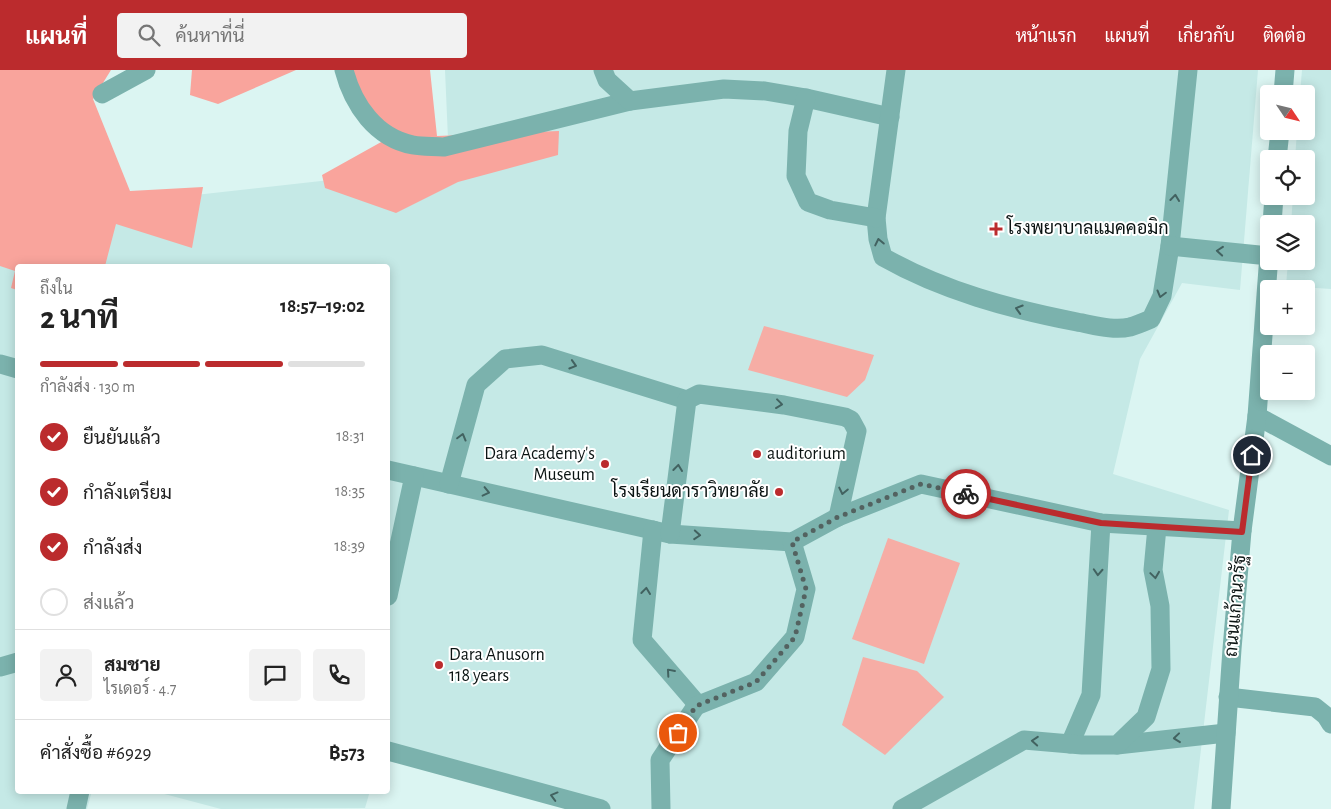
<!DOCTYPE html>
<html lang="th">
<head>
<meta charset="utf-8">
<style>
  body { margin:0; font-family:"Alegreya Sans",Sarabun,sans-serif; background:#f2f2f2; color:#222; height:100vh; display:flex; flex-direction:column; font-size:19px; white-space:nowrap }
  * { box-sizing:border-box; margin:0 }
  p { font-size:16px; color:#767676 }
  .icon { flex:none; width:28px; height:28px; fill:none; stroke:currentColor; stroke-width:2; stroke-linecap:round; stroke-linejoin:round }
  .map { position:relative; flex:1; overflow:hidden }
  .side { position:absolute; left:15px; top:194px; width:375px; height:530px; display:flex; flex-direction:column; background:#fff; border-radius:5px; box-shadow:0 2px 12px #0003 }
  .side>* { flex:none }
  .needle { width:32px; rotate:125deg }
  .buttons { position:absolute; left:1260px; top:15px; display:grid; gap:10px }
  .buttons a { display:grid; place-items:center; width:55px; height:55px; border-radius:5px; background:#fff; box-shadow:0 2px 12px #0003; font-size:25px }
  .pin { position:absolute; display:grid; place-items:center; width:42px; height:42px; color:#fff; margin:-21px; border:2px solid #fff; border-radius:50%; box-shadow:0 1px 5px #0007 }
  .courier { position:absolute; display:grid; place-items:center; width:50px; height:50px; margin:-25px; border:4px solid #bb2b2d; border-radius:50%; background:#fff; color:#222; box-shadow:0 1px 6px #0007 }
  .summary em { font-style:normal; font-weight:700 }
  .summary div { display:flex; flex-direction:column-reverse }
  .summary { display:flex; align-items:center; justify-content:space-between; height:85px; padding:0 25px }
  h1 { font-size:32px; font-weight:700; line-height:38px }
  .bar { display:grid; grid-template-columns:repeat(4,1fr); gap:8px 5px; align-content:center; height:60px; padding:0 25px }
  .bar i { height:6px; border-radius:4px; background:#e0e0e0 }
  .bar .on { background:#bb2b2d }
  .bar p { grid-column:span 4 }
  .line { display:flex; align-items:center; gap:12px; padding:0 25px; border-top:1px solid #e0e0e0 }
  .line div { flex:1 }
  .round { display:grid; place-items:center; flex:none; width:52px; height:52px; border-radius:5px; background:#f2f2f2 }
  ol { padding:0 25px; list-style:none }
  li { display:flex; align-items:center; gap:15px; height:55px }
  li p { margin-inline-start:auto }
  li .icon { padding:5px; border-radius:50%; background:#bb2b2d; color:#fff; stroke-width:4 }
  li:last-child { color:#767676 }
  li i { width:28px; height:28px; border:2px solid #e0e0e0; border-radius:50% }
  header { display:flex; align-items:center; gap:30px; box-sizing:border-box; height:70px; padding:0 25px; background:#bb2b2d; color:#fff }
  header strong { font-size:24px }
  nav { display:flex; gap:28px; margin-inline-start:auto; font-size:18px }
  .search { width:350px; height:45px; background:#f2f2f2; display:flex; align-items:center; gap:12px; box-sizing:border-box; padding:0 18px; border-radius:5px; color:#767676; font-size:19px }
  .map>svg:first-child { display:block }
  .built { fill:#c5e9e6 }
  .green { fill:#f6ada5 }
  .forest { fill:#f9a49c }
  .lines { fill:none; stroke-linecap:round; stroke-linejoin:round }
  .minor { stroke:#7bb2ad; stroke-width:19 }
  .oneway { stroke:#426260 }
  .done { stroke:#536260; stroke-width:5; stroke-dasharray:0 9 }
  .route { stroke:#bb2b2d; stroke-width:6 }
  .poi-dot { fill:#bb2b2d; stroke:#fff; stroke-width:2 }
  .labels { text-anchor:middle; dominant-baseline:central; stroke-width:4; stroke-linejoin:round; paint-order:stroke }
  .poi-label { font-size:18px; fill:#0a1312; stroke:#fff; text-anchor:start }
  .street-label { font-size:18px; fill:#0a1312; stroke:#fff }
</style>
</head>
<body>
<header>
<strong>แผนที่</strong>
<div class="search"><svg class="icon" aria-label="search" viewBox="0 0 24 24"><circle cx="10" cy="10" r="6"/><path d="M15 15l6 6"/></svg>ค้นหาที่นี่</div>
<nav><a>หน้าแรก</a><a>แผนที่</a><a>เกี่ยวกับ</a><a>ติดต่อ</a></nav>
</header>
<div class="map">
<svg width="1331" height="739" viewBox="0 0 1331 739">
  <rect width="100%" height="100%" fill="#dbf5f2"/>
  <!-- built -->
  <g class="built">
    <polygon points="445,0 1258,0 1240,220 1182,213 1140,289 1113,404 1229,440 1194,739 576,739 388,687 388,196 18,196 18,721 92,721 87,739 0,739 0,153 79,138 455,96 448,69"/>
    <polygon points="1302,0 1331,0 1331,219 1286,216 1288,191 1306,191 1306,154 1291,154 1293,126 1306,126 1306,89 1295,89 1297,61 1306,61 1306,24 1300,24"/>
    <polygon points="153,721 370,721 365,738 221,739"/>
  </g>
  <!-- green -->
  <g class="green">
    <polygon points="764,256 874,285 865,310 847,327 748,300"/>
    <polygon points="888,468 960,493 924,594 852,569"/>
    <polygon points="863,587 917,601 944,627 885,685 842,655"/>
  </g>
  <!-- forest -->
  <g class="forest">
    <polygon points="0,0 111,0 93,29 130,121 203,117 192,178 116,154 105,196 18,196 17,220 11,218 15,201 0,196"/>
    <polygon points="192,0 296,0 218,34 190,25"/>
    <polygon points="343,0 430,0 437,66 559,61 558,85 458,112 396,143 325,118 322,105 383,71"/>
  </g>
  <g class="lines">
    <!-- minor -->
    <g class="minor">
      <path d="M344 0C353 35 376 68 413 75 423 77 434 76 444 77L630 31"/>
      <polyline points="603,0 607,10 630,31 724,19 765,21 806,28 890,47"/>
      <path d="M896 0 876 148 878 169 883 187C943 221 1010 239 1077 252 1094 255 1113 261 1130 257 1137 255 1144 252 1151 249L1162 226 1170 176 1188 0"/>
      <polyline points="102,24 146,0"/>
      <polyline points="1283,24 1285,0"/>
      <polyline points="806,28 798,61 796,106 808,132 830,140 876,148"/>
      <polyline points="1277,89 1280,61"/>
      <polyline points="1272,154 1274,126"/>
      <polyline points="1170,176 1269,186"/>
      <polyline points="0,294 18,299"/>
      <polyline points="1257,346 1331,386"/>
      <polyline points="388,400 670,464 792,472 838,447 921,414 1101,453 1242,461"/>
      <polyline points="449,414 476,315 505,289 542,285 687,330"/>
      <polyline points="653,460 642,570 698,635"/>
      <polyline points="670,464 687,330 699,324 784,335 845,347 851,350 857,361 838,447"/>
      <polyline points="388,526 414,406"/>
      <polyline points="0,597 18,592"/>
      <polyline points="1228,627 1315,637 1326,646 1331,654"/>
      <polyline points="1070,674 1091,625 1101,453"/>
      <polyline points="1117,675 1226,663"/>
      <polyline points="388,681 601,739"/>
      <polyline points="76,739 80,721"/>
      <polyline points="661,739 660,690 696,636 756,612 795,567 806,519 792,472"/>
      <polyline points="902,739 1024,670 1082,675 1117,675 1146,647 1161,599 1160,536 1153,500 1157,457"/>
      <polyline points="1221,739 1232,579 1242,461 1257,346 1269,185"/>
    </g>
  </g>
  <!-- one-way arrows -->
  <defs><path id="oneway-chevron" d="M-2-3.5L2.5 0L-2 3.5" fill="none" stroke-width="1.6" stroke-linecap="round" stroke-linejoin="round" transform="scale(1.25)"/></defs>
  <g class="oneway">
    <use href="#oneway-chevron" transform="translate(1175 128) rotate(-84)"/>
    <use href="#oneway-chevron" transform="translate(879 172) rotate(-102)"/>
    <use href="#oneway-chevron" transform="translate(1220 181) rotate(-175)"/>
    <use href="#oneway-chevron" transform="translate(1161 224) rotate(105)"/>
    <use href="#oneway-chevron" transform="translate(1019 239) rotate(-163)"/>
    <use href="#oneway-chevron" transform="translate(573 295) rotate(17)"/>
    <use href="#oneway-chevron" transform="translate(779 334) rotate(7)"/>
    <use href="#oneway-chevron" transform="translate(462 367) rotate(-75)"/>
    <use href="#oneway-chevron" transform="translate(678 398) rotate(-83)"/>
    <use href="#oneway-chevron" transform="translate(843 421) rotate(102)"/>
    <use href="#oneway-chevron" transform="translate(486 422) rotate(13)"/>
    <use href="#oneway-chevron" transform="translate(697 465) rotate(4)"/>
    <use href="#oneway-chevron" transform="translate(1098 502) rotate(93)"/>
    <use href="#oneway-chevron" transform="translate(1155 505) rotate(82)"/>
    <use href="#oneway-chevron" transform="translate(646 521) rotate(-83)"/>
    <use href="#oneway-chevron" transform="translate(670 602) rotate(-131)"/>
    <use href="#oneway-chevron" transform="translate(1177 668) rotate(174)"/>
    <use href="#oneway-chevron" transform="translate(1035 671) rotate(-176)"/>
    <use href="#oneway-chevron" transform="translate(554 726) rotate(-165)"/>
  </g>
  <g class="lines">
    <!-- done -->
    <polyline class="done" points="678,663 696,636 756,612 795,567 806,519 792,472 838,447 921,414 966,424"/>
    <!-- route -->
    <polyline class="route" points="966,424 1101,453 1242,462 1252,385"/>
  </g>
  <!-- markers -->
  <g class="poi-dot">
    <path d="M993.5 151.5h5v5h5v5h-5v5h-5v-5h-5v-5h5z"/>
    <circle cx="757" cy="384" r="5"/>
    <circle cx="605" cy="394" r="5"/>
    <circle cx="779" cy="422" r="5"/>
    <circle cx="439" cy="595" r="5"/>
  </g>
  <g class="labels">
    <!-- poi labels -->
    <g class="poi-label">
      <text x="1007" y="159">โรงพยาบาลแมคคอมิก</text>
      <text x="595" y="384" text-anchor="end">Dara Academy's<tspan x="595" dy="21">Museum</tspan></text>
      <text x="767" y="384">auditorium</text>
      <text x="769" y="422" text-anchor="end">โรงเรียนดาราวิทยาลัย</text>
      <text x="449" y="585">Dara Anusorn<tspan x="449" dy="21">118 years</tspan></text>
    </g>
    <!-- street labels -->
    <g class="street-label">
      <text transform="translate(1236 536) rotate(-85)">ถนนแก้วนวรัฐ</text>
    </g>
  </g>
</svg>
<div class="buttons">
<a><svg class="needle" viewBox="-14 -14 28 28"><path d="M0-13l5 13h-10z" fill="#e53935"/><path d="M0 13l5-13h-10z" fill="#767676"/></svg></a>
<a><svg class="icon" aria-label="locate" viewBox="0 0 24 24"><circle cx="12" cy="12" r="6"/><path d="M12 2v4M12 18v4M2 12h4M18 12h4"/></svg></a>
<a><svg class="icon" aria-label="layers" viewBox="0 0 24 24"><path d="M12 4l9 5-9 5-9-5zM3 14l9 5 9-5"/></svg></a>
<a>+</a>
<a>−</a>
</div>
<div class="pin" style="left:678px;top:663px;background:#ea580c"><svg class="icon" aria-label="bag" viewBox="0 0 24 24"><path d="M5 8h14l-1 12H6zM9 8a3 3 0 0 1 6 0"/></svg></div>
<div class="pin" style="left:1252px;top:385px;background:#1f2937"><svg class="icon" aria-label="home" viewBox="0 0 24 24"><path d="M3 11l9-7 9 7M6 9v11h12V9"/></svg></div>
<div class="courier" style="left:966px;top:424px"><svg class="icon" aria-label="bike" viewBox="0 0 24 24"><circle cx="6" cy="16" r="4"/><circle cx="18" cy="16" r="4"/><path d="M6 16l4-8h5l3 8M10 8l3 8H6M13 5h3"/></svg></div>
<section class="side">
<div class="summary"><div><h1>2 นาที</h1><p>ถึงใน</p></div><em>18:57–19:02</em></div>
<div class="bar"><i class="on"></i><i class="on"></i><i class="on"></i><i></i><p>กำลังส่ง · 130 m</p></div>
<ol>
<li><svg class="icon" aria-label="check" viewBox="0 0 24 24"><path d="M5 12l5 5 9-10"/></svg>ยืนยันแล้ว<p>18:31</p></li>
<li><svg class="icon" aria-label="check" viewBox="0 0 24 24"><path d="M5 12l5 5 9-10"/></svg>กำลังเตรียม<p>18:35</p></li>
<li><svg class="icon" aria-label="check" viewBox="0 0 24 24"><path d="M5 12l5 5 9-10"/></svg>กำลังส่ง<p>18:39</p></li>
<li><i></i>ส่งแล้ว</li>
</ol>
<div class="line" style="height:90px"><a class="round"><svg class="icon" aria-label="person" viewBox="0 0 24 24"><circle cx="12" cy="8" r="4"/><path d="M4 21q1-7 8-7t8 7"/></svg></a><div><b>สมชาย</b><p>ไรเดอร์ · 4.7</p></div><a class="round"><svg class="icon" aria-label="chat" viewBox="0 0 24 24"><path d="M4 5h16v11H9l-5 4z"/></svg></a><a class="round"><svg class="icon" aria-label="phone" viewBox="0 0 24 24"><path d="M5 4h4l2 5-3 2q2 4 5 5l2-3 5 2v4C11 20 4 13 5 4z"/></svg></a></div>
<div class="line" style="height:65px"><div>คำสั่งซื้อ #6929</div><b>฿573</b></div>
</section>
</div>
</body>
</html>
